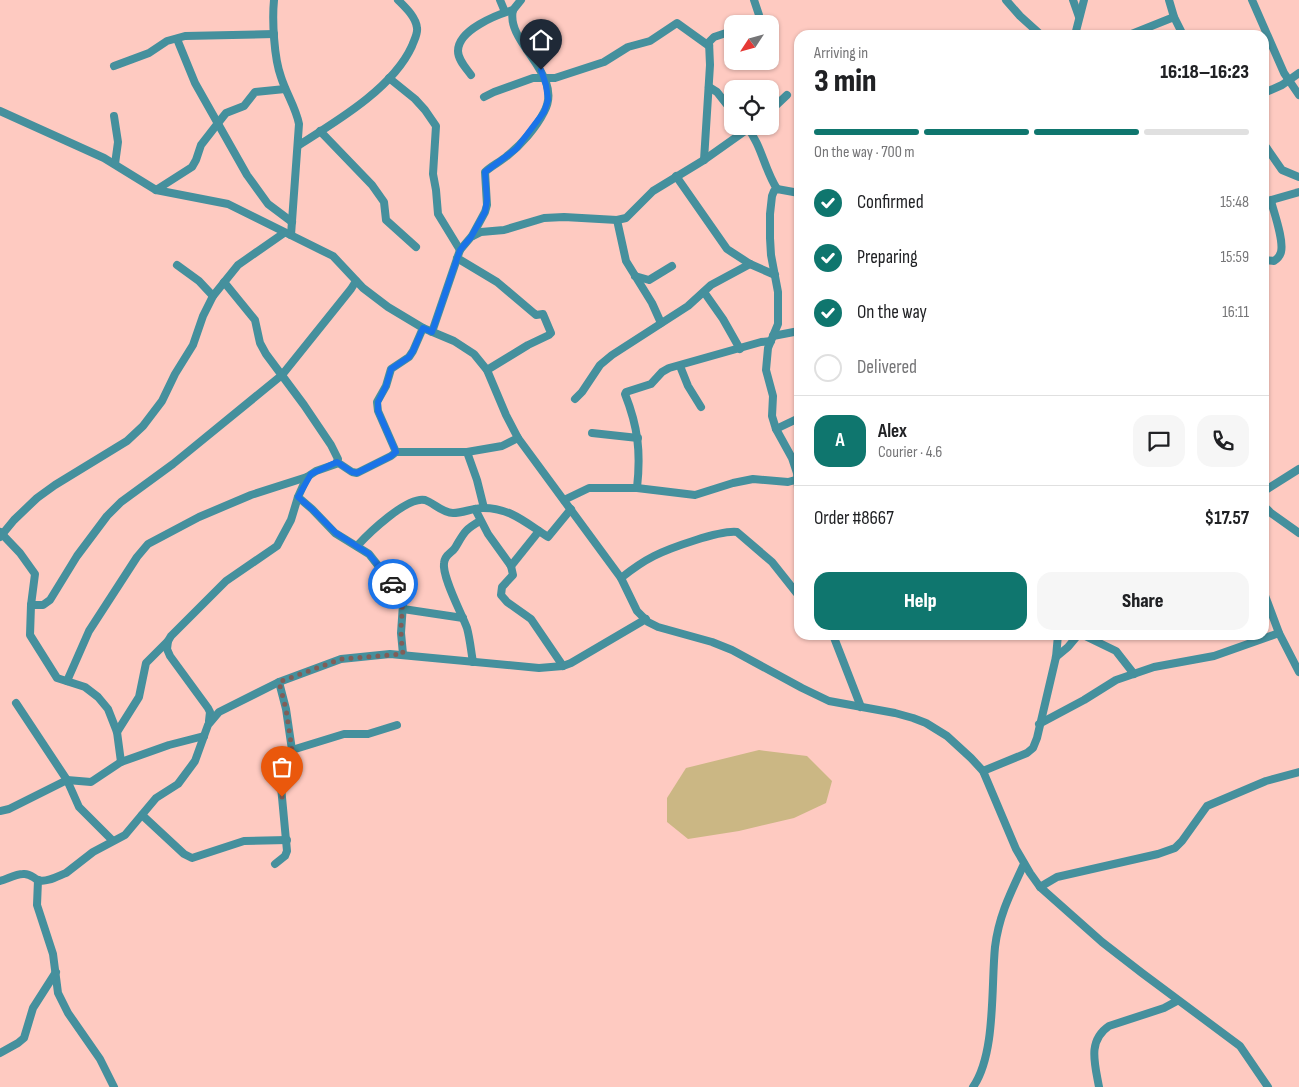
<!DOCTYPE html>
<html lang="en">
<head>
<meta charset="utf-8">
<style>
  body { margin:0; font-family:"Sofia Sans Condensed",sans-serif; background:#f6f6f6; color:#202124; height:100vh; display:flex; flex-direction:column; font-size:19px; white-space:nowrap }
  * { box-sizing:border-box; margin:0 }
  p { font-size:16px; color:#757577 }
  .icon { flex:none; width:28px; height:28px; fill:none; stroke:currentColor; stroke-width:2; stroke-linecap:round; stroke-linejoin:round }
  .map { position:relative; flex:1; overflow:hidden }
  .drawer { position:absolute; left:794px; top:30px; width:475px; height:610px; display:flex; flex-direction:column; background:#fff; border-radius:15px; box-shadow:0 1px 4px #0004 }
  .drawer>* { flex:none }
  .needle { width:32px; rotate:234deg }
  .fabs { position:absolute; left:724px; top:15px; display:grid; gap:10px }
  .fabs a { display:grid; place-items:center; width:55px; height:55px; border-radius:10px; background:#fff; box-shadow:0 1px 4px #0004; font-size:25px }
  .pin { position:absolute; display:grid; place-items:center; width:42px; height:42px; color:#fff; margin:-51px -21px; border-radius:50% 50% 50% 0; rotate:-45deg; box-shadow:0 0 5px #0007 }
  .pin .icon { rotate:45deg }
  .courier { position:absolute; display:grid; place-items:center; width:50px; height:50px; margin:-25px; border:4px solid #1a73e8; border-radius:50%; background:#fff; color:#222; box-shadow:0 1px 6px #0007 }
  .headline em { font-style:normal; font-weight:800 }
  .headline div { display:flex; flex-direction:column-reverse }
  .headline { display:flex; align-items:center; justify-content:space-between; height:85px; padding:0 20px }
  h1 { font-size:32px; font-weight:800; line-height:38px }
  .bar { display:grid; grid-template-columns:repeat(4,1fr); gap:8px 5px; align-content:center; height:60px; padding:0 20px }
  .bar i { height:6px; border-radius:4px; background:#e0e0e0 }
  .bar .active { background:#0f766e }
  .bar p { grid-column:span 4 }
  .line { display:flex; align-items:center; gap:12px; padding:0 20px; border-top:1px solid #e0e0e0 }
  .line div { flex:1 }
  .round { display:grid; place-items:center; flex:none; width:52px; height:52px; border-radius:15px; background:#f6f6f6 }
  ol { padding:0 20px; list-style:none }
  li { display:flex; align-items:center; gap:15px; height:55px }
  li p { margin-inline-start:auto }
  li .icon { padding:5px; border-radius:50%; background:#0f766e; color:#fff; stroke-width:4 }
  li:last-child { color:#757577 }
  li i { width:28px; height:28px; border:2px solid #e0e0e0; border-radius:50% }
  .primary-button { display:flex; gap:10px; margin-top:auto; padding:10px 20px }
  .primary-button a { flex:1; height:58px; border-radius:15px; background:#0f766e; color:#fff; font-size:20px; font-weight:800; line-height:58px; text-align:center }
  .primary-button a+a { background:#f6f6f6; color:#202124 }
  .map>svg:first-child { display:block }
  .green { fill:#cbb784 }
  .lines { fill:none; stroke-linecap:round; stroke-linejoin:round }
  .minor { stroke:#45909d; stroke-width:8 }
  .done { stroke:#805e58; stroke-width:5; stroke-dasharray:0 9 }
  .route { stroke:#1a73e8; stroke-width:6 }
</style>
</head>
<body>
<div class="map">
<svg width="1299" height="1087" viewBox="0 0 1299 1087">
  <rect width="100%" height="100%" fill="#fecac1"/>
  <!-- green -->
  <polygon class="green" points="759,750 807,756 832,781 826,803 794,818 739,831 688,839 667,822 667,798 686,768"/>
  <g class="lines">
    <!-- minor -->
    <g class="minor">
      <path d="M274 0C272 20 274 58 281 77 286 93 296 108 299 124L291 235"/>
      <polyline points="500,0 505,12"/>
      <polyline points="754,0 759,15 756,24"/>
      <polyline points="1006,0 1020,16 1041,35"/>
      <polyline points="1073,0 1079,17"/>
      <polyline points="1169,0 1174,17 1183,35"/>
      <polyline points="1252,0 1284,73 1299,95"/>
      <polyline points="978,35 978,34"/>
      <polyline points="1075,35 1084,0"/>
      <polyline points="1129,35 1174,17"/>
      <polyline points="177,39 195,83 247,175 268,204 292,222"/>
      <polyline points="114,66 149,53 167,41 185,36 274,34"/>
      <path d="M471 75C466 68 458 60 458 51 458 30 496 15 513 10"/>
      <polyline points="389,78 415,99 425,110 436,126 433,174 436,190 438,214 460,250"/>
      <polyline points="709,87 717,92 732,111"/>
      <polyline points="1264,93 1282,85 1299,73"/>
      <polyline points="484,97 494,92 533,78 555,78 604,62 628,47 650,41 677,23 709,46"/>
      <polyline points="0,111 104,158 156,190 228,204 333,256 363,288 388,307 423,328 454,341 474,354 487,370 506,415 518,438 621,578 637,611 648,622 658,627 712,642 732,650 802,688 829,701 895,713 913,718 926,723 947,736 971,758 983,771 1016,849 1030,873 1040,887 1102,942 1142,973 1240,1046 1268,1087"/>
      <polyline points="770,111 787,95"/>
      <polyline points="114,116 118,142 115,164"/>
      <path d="M746 126C762 145 764 169 777 189"/>
      <polyline points="320,131 372,185 384,202 386,220 416,247"/>
      <polyline points="1264,144 1282,170 1299,177"/>
      <path d="M299 145C337 121 393 88 412 46 414 40 418 34 417 28 416 17 405 7 398 0"/>
      <polyline points="704,160 710,65 709,42 714,37 732,31"/>
      <polyline points="676,176 727,249 750,264 775,275"/>
      <polyline points="156,190 192,167 196,160 201,145 222,118 226,113 244,106 255,92 285,89"/>
      <polyline points="799,193 777,189 774,191 772,196 770,214 770,238 771,255 778,292 778,324 768,348 766,370 773,396 772,416 776,429 792,458 797,473 799,505"/>
      <polyline points="1264,202 1299,192"/>
      <polyline points="617,220 626,261 652,303 661,323"/>
      <path d="M472 236 485 212 487 205 485 172C491 166 500 162 507 156 521 145 536 128 544 112 565 75 505 43 513 10L521 0"/>
      <polyline points="457,258 497,282 536,315 543,314 551,333 549,335 528,345 487,370"/>
      <path d="M1264 260 1274 261C1277 259 1280 256 1281 252 1284 240 1274 213 1271 201"/>
      <polyline points="177,265 199,281 213,296"/>
      <polyline points="635,276 649,280 672,266"/>
      <polyline points="704,292 723,319 740,349"/>
      <polyline points="432,332 460,250 471,237 481,232 504,230 544,218 564,217 617,220 626,218 653,191 704,160 752,126"/>
      <polyline points="773,336 799,331"/>
      <polyline points="680,366 688,386 701,407"/>
      <polyline points="575,399 582,392 600,365 612,355 688,306 711,285 750,264"/>
      <polyline points="776,429 799,418"/>
      <polyline points="592,433 638,438"/>
      <polyline points="396,452 378,411 377,402 386,386 391,369 409,357 413,351 423,328"/>
      <polyline points="467,452 477,480 484,508"/>
      <polyline points="337,462 352,472 357,473 391,456 396,452 467,452 502,446 518,438"/>
      <polyline points="637,488 695,495 733,483 753,479 788,482 799,479"/>
      <polyline points="1264,491 1299,469"/>
      <polyline points="298,497 312,509 335,533 369,554 399,592 403,604 401,633 403,654"/>
      <path d="M564 500 589 488H637C641 452 638 427 625 394L626 392 651 384 662 372 669 368 761 342 771 341"/>
      <polyline points="1264,506 1271,513 1299,533"/>
      <polyline points="475,509 488,534 511,566 513,575 502,587 501,595 507,602 531,619 563,666"/>
      <polyline points="0,532 20,553 35,574 31,605 30,635 57,678 85,687 98,697 108,709 117,732 121,762"/>
      <polyline points="0,537 14,520 37,498 55,485 127,441 143,426 162,401 175,374 193,345 203,316 213,296 238,265 284,233"/>
      <path d="M357 546C368 534 407 496 425 500 434 503 442 513 453 513 463 513 473 508 483 508 511 508 526 523 548 537L571 509"/>
      <polyline points="511,566 539,531"/>
      <path d="M621 578C631 570 642 562 654 556 670 548 720 530 737 532L772 562 799 596"/>
      <polyline points="1264,593 1279,633 1299,672"/>
      <polyline points="31,605 43,605 50,600 77,556 107,516 121,502 173,464 282,375 351,289 356,281"/>
      <polyline points="403,609 463,618"/>
      <polyline points="833,635 861,707"/>
      <polyline points="1083,635 1116,651 1134,674"/>
      <polyline points="1056,657 1068,647 1078,635"/>
      <path d="M473 662C471 651 470 639 467 628 461 612 442 577 444 563 445 554 451 554 455 548 464 533 464 530 480 521"/>
      <polyline points="67,681 89,631 137,557 148,544 199,517 251,495 307,477"/>
      <polyline points="16,703 67,780 79,807 112,840"/>
      <polyline points="209,721 210,712 208,708 170,656 167,649 168,641 171,636 226,581 277,546 291,520 298,497 307,477 316,471 336,464 338,459 331,445 304,405 266,354 260,343 255,320 224,282"/>
      <polyline points="1039,724 1084,700 1116,680 1154,667 1214,656 1279,633"/>
      <polyline points="117,732 139,697 146,663 168,641"/>
      <polyline points="292,750 344,734 368,734 397,725"/>
      <polyline points="983,771 1027,753 1033,748 1037,738 1056,657 1058,635"/>
      <polyline points="0,811 9,809 67,780 91,782 121,762 169,745 204,736"/>
      <polyline points="142,815 184,854 192,858 244,841 287,840"/>
      <polyline points="275,864 285,856 287,851 279,765 280,761 292,750 286,709 279,682"/>
      <polyline points="38,880 37,905 53,954 58,993 68,1013 100,1059 114,1087"/>
      <path d="M0 881C7 879 16 874 23 874 30 873 33 878 38 880 46 883 58 876 66 873L93 852 125 835 156 798 178 784 195 761 208 725 219 712 279 682 341 659 390 654 539 668 563 666 571 663 646 619"/>
      <polyline points="1040,887 1057,877 1158,854 1175,848 1182,841 1207,806 1266,781 1299,772"/>
      <polyline points="0,1053 18,1043 24,1038 33,1008 56,972"/>
      <path d="M973 1087C996 1054 991 987 995 947 999 915 1011 892 1024 864"/>
      <path d="M1099 1087C1095 1064 1087 1041 1109 1026L1164 1008 1177 1001"/>
    </g>
  </g>
  <g class="lines">
    <!-- done -->
    <path class="done" d="M282 797 279 765 280 761 292 750 286 709 279 682 341 659 403 654C402 646 401 638 401 630 401 613 407 598 393 584"/>
    <!-- route -->
    <polyline class="route" points="393,584 369,554 336,533 312,509 298,497 311,474 337,462 352,472 357,473 391,456 396,452 378,411 378,402 386,386 391,369 409,357 413,351 423,328 432,332 460,250 471,237 485,212 487,200 485,172 516,149 544,112 548,100 546,85 541,70"/>
  </g>
</svg>
<div class="fabs">
<a><svg class="needle" viewBox="-14 -14 28 28"><path d="M0-13l5 13h-10z" fill="#e53935"/><path d="M0 13l5-13h-10z" fill="#757577"/></svg></a>
<a><svg class="icon" aria-label="locate" viewBox="0 0 24 24"><circle cx="12" cy="12" r="6"/><path d="M12 2v4M12 18v4M2 12h4M18 12h4"/></svg></a>
</div>
<div class="pin" style="left:282px;top:797px;background:#ea580c"><svg class="icon" aria-label="bag" viewBox="0 0 24 24"><path d="M5 8h14l-1 12H6zM9 8a3 3 0 0 1 6 0"/></svg></div>
<div class="pin" style="left:541px;top:70px;background:#1f2937"><svg class="icon" aria-label="home" viewBox="0 0 24 24"><path d="M3 11l9-7 9 7M6 9v11h12V9"/></svg></div>
<div class="courier" style="left:393px;top:584px"><svg class="icon" aria-label="car" viewBox="0 0 24 24"><path d="M5 17H2v-5l4-1 3-4h7l3 4 3 1v5h-3M9 17h6M6 11h13"/><circle cx="7" cy="17" r="2"/><circle cx="17" cy="17" r="2"/></svg></div>
<section class="drawer">
<div class="headline"><div><h1>3 min</h1><p>Arriving in</p></div><em>16:18–16:23</em></div>
<div class="bar"><i class="active"></i><i class="active"></i><i class="active"></i><i></i><p>On the way · 700 m</p></div>
<ol>
<li><svg class="icon" aria-label="check" viewBox="0 0 24 24"><path d="M5 12l5 5 9-10"/></svg>Confirmed<p>15:48</p></li>
<li><svg class="icon" aria-label="check" viewBox="0 0 24 24"><path d="M5 12l5 5 9-10"/></svg>Preparing<p>15:59</p></li>
<li><svg class="icon" aria-label="check" viewBox="0 0 24 24"><path d="M5 12l5 5 9-10"/></svg>On the way<p>16:11</p></li>
<li><i></i>Delivered</li>
</ol>
<div class="line" style="height:90px"><b class="round" style="background:#0f766e;color:#fff">A</b><div><b>Alex</b><p>Courier · 4.6</p></div><a class="round"><svg class="icon" aria-label="chat" viewBox="0 0 24 24"><path d="M4 5h16v11H9l-5 4z"/></svg></a><a class="round"><svg class="icon" aria-label="phone" viewBox="0 0 24 24"><path d="M5 4h4l2 5-3 2q2 4 5 5l2-3 5 2v4C11 20 4 13 5 4z"/></svg></a></div>
<div class="line" style="height:65px"><div>Order #8667</div><b>$17.57</b></div>
<div class="primary-button"><a>Help</a><a>Share</a></div>
</section>
</div>
</body>
</html>
